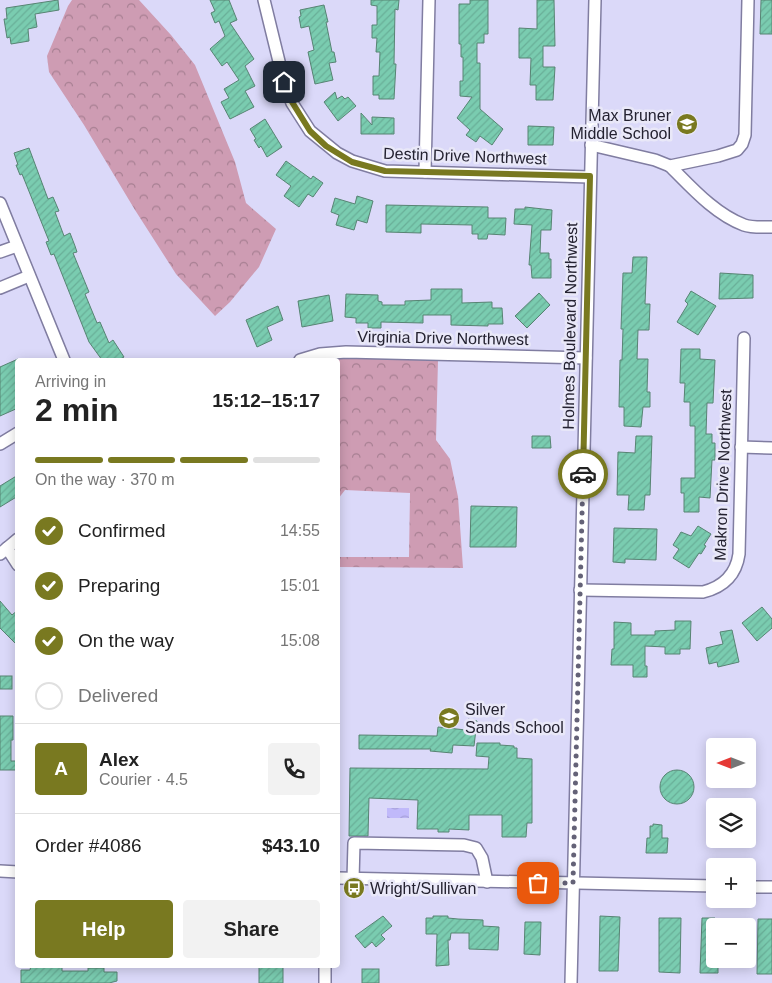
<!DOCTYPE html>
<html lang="en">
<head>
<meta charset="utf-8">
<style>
  body { margin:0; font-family:Helvetica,sans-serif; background:#f2f2f2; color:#222; height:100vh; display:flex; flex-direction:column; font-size:19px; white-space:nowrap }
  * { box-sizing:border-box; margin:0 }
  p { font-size:16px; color:#767676 }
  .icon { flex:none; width:28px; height:28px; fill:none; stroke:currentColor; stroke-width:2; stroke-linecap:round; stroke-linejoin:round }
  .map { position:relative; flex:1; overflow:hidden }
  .side { position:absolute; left:15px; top:358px; width:325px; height:610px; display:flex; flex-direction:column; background:#fff; border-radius:5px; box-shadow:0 2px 12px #0003 }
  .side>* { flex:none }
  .needle { width:32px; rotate:270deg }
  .controls { position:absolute; left:706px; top:738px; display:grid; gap:10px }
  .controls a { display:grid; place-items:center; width:50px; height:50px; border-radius:5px; background:#fff; box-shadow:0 2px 12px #0003; font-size:25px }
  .pin { position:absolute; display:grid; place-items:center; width:42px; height:42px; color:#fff; margin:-21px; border-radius:10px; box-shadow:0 2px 8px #0006 }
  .courier { position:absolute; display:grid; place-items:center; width:50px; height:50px; margin:-25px; border:4px solid #797920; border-radius:50%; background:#fff; color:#222; box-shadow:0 1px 6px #0007 }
  .summary em { font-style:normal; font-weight:800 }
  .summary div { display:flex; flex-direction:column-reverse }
  .summary { display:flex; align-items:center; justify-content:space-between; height:85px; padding:0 20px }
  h1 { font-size:32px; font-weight:800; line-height:38px }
  .bar { display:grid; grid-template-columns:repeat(4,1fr); gap:8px 5px; align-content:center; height:60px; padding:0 20px }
  .bar i { height:6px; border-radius:4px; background:#e0e0e0 }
  .bar .current { background:#797920 }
  .bar p { grid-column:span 4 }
  .line { display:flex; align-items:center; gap:12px; padding:0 20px; border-top:1px solid #e0e0e0 }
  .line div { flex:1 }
  .round { display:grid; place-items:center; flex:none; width:52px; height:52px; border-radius:5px; background:#f2f2f2 }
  ol { padding:0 20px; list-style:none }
  li { display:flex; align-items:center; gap:15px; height:55px }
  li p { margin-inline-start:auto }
  li .icon { padding:5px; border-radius:50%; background:#797920; color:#fff; stroke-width:4 }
  li:last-child { color:#767676 }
  li i { width:28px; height:28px; border:2px solid #e0e0e0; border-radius:50% }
  .action { display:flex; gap:10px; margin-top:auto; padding:10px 20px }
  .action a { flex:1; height:58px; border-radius:5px; background:#797920; color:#fff; font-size:20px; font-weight:800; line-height:58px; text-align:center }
  .action a+a { background:#f2f2f2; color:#222 }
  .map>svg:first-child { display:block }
  .forest { fill:url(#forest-crowns) }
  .water { fill:url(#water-waves) }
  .building { fill:url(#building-hatch); stroke:#578473 }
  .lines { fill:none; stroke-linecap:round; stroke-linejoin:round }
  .minor-casing { stroke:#807da1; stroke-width:14 }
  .minor { stroke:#fff; stroke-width:11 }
  .done { stroke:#646277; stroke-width:5; stroke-dasharray:0 9 }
  .route { stroke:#797920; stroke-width:6 }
  .labels { text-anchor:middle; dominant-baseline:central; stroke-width:5; stroke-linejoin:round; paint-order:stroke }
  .poi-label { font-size:16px; fill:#242231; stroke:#e9e8f8; text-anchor:start }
  .street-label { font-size:16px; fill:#242231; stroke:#e9e8f8 }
</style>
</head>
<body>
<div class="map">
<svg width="772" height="983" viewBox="0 0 772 983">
  <defs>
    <pattern id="forest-crowns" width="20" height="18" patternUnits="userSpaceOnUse" patternTransform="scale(1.25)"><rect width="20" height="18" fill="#ce9cb3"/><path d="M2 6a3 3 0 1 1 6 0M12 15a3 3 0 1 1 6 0" fill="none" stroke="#a77f92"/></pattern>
    <pattern id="water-waves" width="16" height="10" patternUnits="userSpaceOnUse" patternTransform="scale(1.25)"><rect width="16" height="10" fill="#c0b9fa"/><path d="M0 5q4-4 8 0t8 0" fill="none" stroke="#a59fd7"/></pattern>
    <pattern id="building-hatch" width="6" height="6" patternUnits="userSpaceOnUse" patternTransform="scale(1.25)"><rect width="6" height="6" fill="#7accb0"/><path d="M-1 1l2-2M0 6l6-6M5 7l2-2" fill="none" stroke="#69af98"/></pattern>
  </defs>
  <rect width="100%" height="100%" fill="#dbd9f9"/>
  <!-- forest -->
  <g class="forest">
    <polygon points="72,0 139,0 171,35 195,65 235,162 246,203 276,229 259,267 230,302 215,316 176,274 135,210 84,125 49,72 47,56 68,6"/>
    <polygon points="346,358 438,360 436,440 450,459 458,497 463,568 338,567 338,557 409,557 410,493 345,490 338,499 338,360 322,360"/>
  </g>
  <!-- water -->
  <rect class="water" x="387" y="808" width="22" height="10"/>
  <!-- building -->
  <g class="building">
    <polygon points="58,0 59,10 35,14 37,27 28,29 29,41 11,44 10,37 7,38 4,19 7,19 6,8"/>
    <polygon points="210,0 229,0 237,20 230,23 254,59 245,66 255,86 245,91 254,107 230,119 221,102 229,98 224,89 239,80 227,62 222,66 210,49 225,36 219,21 215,23 211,13 215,11"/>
    <polygon points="371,0 399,0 398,10 395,9 394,64 396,64 394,99 379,99 379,95 373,95 373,76 379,76 380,52 376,52 377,38 372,38 372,25 377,25 377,6 371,5"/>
    <polygon points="470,0 488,0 488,34 484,34 484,43 477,43 477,63 480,63 480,109 503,129 492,145 480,136 476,142 466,135 470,130 457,118 472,97 460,96 460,81 463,81 463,57 461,57 461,44 459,44 459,4 470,4"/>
    <polygon points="537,0 554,0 555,46 543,46 543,67 555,67 553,100 536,100 536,85 530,85 531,58 519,58 519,28 537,29"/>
    <polygon points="761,0 772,0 772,34 760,34"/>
    <polygon points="324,5 328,22 326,22 332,52 334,52 336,62 329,63 333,80 315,84 308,52 314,50 309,26 301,28 299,17 301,16 300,10"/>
    <polygon points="335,92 337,99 342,96 345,99 348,97 356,106 338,121 324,102"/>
    <polygon points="361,113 372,125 372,117 394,118 394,134 361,134"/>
    <polygon points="265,119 282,147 267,157 261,146 259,148 254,140 256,139 250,129"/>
    <polygon points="528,126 554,127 553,145 528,145"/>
    <polygon points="29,148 48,199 53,197 59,211 55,212 64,236 70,233 75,246 77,252 73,253 89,292 85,294 97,323 100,322 109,343 113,340 124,357 119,360 102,360 89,342 54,254 51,255 46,242 49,241 22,174 20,175 16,165 18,165 14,153"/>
    <polygon points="286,161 311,179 313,176 323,183 313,197 308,194 299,207 284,196 291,186 276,175"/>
    <polygon points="357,196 373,201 367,223 357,220 354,230 336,225 339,215 331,212 335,198 355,204"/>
    <polygon points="386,205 488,207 488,218 506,218 505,235 488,234 487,239 478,239 478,234 472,234 472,225 421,224 421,233 386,232"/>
    <polygon points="525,207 552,210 551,230 541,230 540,253 549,253 549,259 551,259 551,278 532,278 531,265 529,265 532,225 514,224 515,209 525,209"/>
    <polygon points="633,257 647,257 645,304 650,304 649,330 638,330 637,359 648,359 647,392 650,392 650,407 643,407 641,427 624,426 624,407 619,407 620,360 622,360 623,329 621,329 623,273 632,273"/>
    <polygon points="720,273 753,275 753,298 719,299"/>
    <polygon points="431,289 462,289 462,303 492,302 492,308 502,308 503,324 488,324 488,326 451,325 451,315 423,315 423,323 381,322 381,328 368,328 368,323 356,323 356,318 345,317 346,294 378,295 378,301 382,302 382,305 405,305 405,301 431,300"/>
    <polygon points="691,291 716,306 698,335 677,322 688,304 685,301"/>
    <polygon points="539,293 550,305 527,328 515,316"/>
    <polygon points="329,295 333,321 302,327 298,301"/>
    <polygon points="278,306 283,320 267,327 272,340 257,347 246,320"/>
    <polygon points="681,349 700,349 700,359 715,360 713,403 707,403 706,434 712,434 712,443 715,443 715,460 712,460 710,498 699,497 699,512 684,512 684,493 681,493 681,478 695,478 695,426 690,426 690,402 684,402 685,383 680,383"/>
    <polygon points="18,359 18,408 0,416 0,367"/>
    <polygon points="532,436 550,436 551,448 532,448"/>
    <polygon points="636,436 652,436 650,495 645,495 644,510 628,510 629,495 617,495 618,452 635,453"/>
    <polygon points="18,475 18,496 0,507 0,486"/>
    <polygon points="471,506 517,507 516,547 470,547"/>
    <polygon points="698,526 711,534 704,545 706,546 701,554 699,553 689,568 673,558 679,549 673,545 681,532 691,536"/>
    <polygon points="614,528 657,529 656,560 625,559 625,563 613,562"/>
    <polygon points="0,601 12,615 18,610 18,646 0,628"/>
    <polygon points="762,607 772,619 772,628 757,641 742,623"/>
    <polygon points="675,621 691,621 690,649 680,649 680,654 665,654 665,647 645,646 645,666 647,666 647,677 633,677 633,665 611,665 612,649 614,649 614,622 631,623 631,635 655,635 655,631 675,630"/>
    <polygon points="732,630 739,662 718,667 717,662 709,664 706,648 723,644 720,632"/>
    <rect x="0" y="676" width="12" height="13"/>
    <polygon points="0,716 13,716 13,740 11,740 11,761 17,761 17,770 0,770"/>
    <polygon points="468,719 477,721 474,746 453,745 452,753 430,751 431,749 359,749 359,735 437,736 438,727 466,730"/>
    <polygon points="477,743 500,743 500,745 514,746 514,748 517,748 517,758 532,759 532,823 527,823 526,837 502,837 502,815 469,815 469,830 449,829 449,832 438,832 438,829 417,829 418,800 369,798 368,836 349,836 350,768 488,769 489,757 476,756"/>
    <circle cx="677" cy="787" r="17"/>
    <polygon points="653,824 662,825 662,838 668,838 667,853 646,853 647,838 650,838 650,826 653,826"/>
    <polygon points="383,916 392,926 381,935 385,939 376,947 372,942 365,948 355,936"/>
    <polygon points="433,916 448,916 448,918 458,919 483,920 483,926 499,927 498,950 469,949 469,933 451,933 450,940 448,940 449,965 436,966 437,934 426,934 426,918 433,918"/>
    <polygon points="600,916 620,917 618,971 599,971"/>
    <polygon points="659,918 681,918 680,973 659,972"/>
    <polygon points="702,918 715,918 715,959 718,959 718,973 700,973"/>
    <polygon points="758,919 772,919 772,974 757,974"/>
    <polygon points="525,922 541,922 540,955 524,954"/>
    <polygon points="31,965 62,965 62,971 88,971 88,968 104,968 104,972 117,972 117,981 109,983 21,983 21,970 30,970"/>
    <rect x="259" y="965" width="24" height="18"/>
    <rect x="362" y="969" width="17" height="14"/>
  </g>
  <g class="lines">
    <!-- minor casing -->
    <g class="minor-casing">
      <g id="minor">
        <polyline points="264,0 284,82 292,103 310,131 337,153 352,161 385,171 590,177"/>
        <polyline points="591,145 655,160 670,166 718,156 737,150 742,144 745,135 748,0"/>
        <path d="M670 166C692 188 715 214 744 225 752 228 763 227 772 227"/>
        <polyline points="425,172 429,0"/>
        <polyline points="0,203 64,360"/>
        <polyline points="0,252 17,246"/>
        <polyline points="0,288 29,276"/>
        <polyline points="300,360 320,354 346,352 586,358"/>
        <polyline points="0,444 18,433"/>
        <polyline points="741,447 772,448"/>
        <polyline points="7,548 18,565"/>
        <polyline points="0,554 18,539"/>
        <path d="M580 590 703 592C723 587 736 575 739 554L744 338"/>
        <polyline points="0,871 18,872"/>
        <polyline points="338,878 715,886"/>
        <polyline points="353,879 354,843 464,845 476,848 482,858 487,882"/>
        <polyline points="748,887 772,887"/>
        <polyline points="325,983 325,965"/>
        <polyline points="571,983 595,0"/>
      </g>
    </g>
    <!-- minor -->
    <use href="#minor" class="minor"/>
  </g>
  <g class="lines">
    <!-- done -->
    <polyline class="done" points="538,883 573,883 583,474"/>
    <!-- route -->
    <polyline class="route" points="284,82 292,102 310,131 326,146 352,162 385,171 590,176 583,474"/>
  </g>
  <!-- icons -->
  <defs>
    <g id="school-disc" transform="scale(1.125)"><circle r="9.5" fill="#797920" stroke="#e9e8f8"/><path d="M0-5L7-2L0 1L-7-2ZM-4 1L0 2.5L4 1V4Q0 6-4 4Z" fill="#fff"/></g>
    <g id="bus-disc" transform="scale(1.125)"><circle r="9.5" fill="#797920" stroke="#e9e8f8"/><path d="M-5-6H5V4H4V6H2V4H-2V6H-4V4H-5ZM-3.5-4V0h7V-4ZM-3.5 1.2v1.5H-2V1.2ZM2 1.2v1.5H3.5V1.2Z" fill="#fff"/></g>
  </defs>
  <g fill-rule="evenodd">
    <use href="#school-disc" x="687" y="124"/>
    <use href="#school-disc" x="449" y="718"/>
    <use href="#bus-disc" x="354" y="888"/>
  </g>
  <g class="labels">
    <!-- poi labels -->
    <g class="poi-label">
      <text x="671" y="115" text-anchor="end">Max Bruner<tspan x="671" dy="18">Middle School</tspan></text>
      <text x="465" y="709">Silver<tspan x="465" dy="18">Sands School</tspan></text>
      <text x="370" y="888">Wright/Sullivan</text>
    </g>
    <!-- street labels -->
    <g class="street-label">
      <text transform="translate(465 156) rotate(2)">Destin Drive Northwest</text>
      <text transform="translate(570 326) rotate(-89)">Holmes Boulevard Northwest</text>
      <text transform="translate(443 338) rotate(1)">Virginia Drive Northwest</text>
      <text transform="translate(723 475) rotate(-88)">Makron Drive Northwest</text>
    </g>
  </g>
</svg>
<div class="controls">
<a><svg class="needle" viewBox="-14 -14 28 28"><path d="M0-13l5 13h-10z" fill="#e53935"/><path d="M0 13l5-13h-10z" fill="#767676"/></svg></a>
<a><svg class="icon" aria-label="layers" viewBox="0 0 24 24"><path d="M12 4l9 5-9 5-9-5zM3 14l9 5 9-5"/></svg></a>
<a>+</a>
<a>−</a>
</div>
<div class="pin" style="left:538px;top:883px;background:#ea580c"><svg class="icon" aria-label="bag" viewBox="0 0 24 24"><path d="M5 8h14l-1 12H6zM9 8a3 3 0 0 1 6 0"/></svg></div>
<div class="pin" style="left:284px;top:82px;background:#1f2937"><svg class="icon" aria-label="home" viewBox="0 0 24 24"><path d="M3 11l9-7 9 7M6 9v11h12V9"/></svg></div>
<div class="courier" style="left:583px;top:474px"><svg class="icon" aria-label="car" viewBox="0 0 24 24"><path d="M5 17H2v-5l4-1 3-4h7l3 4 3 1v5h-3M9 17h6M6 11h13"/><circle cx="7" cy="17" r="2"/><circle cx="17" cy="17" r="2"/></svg></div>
<section class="side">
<div class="summary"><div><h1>2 min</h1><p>Arriving in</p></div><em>15:12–15:17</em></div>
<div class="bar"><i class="current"></i><i class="current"></i><i class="current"></i><i></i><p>On the way · 370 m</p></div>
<ol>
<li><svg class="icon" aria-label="check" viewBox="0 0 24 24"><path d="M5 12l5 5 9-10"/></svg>Confirmed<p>14:55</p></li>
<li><svg class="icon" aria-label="check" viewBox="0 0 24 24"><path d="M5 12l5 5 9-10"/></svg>Preparing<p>15:01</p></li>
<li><svg class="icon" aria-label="check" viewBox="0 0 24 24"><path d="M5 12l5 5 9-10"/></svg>On the way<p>15:08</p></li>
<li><i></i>Delivered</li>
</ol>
<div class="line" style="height:90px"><b class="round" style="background:#797920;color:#fff">A</b><div><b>Alex</b><p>Courier · 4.5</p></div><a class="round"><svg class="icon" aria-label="phone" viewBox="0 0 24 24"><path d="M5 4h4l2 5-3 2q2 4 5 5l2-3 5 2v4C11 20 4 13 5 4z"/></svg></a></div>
<div class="line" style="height:65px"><div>Order #4086</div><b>$43.10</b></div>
<div class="action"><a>Help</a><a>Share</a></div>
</section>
</div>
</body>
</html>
